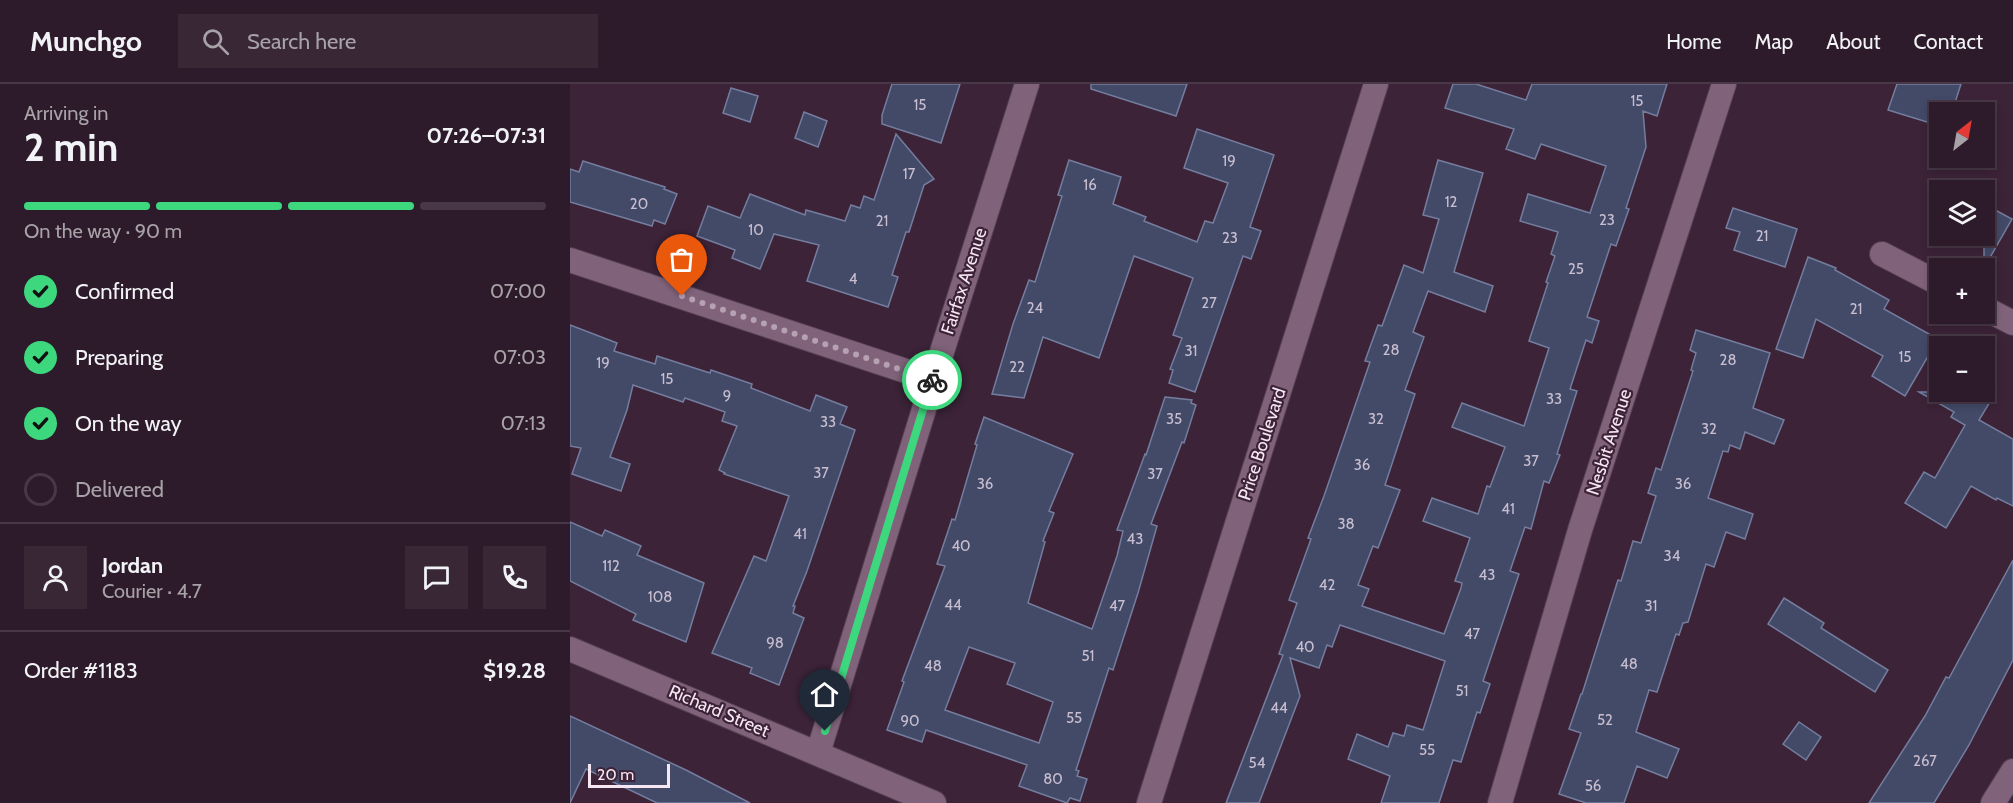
<!DOCTYPE html>
<html lang="en">
<head>
<meta charset="utf-8">
<style>
  body { margin:0; font-family:Cabin,sans-serif; background:#392736; color:#f1f3f6; height:100vh; display:flex; flex-direction:column; font-size:22px; white-space:nowrap }
  * { box-sizing:border-box; margin:0 }
  p { font-size:20px; color:#a7a1a8 }
  .icon { flex:none; width:33px; height:33px; fill:none; stroke:currentColor; stroke-width:2; stroke-linecap:round; stroke-linejoin:round }
  .map { position:relative; flex:1; overflow:hidden }
  .details { display:flex; flex-direction:column; background:#2d1a2a; width:570px }
  .details>* { flex:none }
  .needle { width:39px; rotate:31deg }
  .fabs { position:absolute; left:1359px; top:18px; display:grid; gap:12px }
  .fabs a { display:grid; place-items:center; width:66px; height:66px; border-radius:0px; background:#2d1a2a; box-shadow:0 3px 9px #0003,0 0 0 2px #483847; font-size:30px }
  .scale { position:absolute; left:18px; bottom:15px; width:82px; box-sizing:border-box; padding-left:6px; border:3px solid #f6e5f2; border-top:0; font-size:16px; line-height:21px; white-space:nowrap; color:#f6e5f2; -webkit-text-stroke:4px #3c2338; paint-order:stroke }
  .pin { position:absolute; display:grid; place-items:center; width:51px; height:51px; color:#fff; margin:-62px -26px; border-radius:50% 50% 50% 0; rotate:-45deg; box-shadow:0 0 6px #0007 }
  .pin .icon { rotate:45deg }
  .courier { position:absolute; display:grid; place-items:center; width:60px; height:60px; margin:-30px; border:4px solid #3dd77e; border-radius:50%; background:#fff; color:#222; box-shadow:0 2px 8px #0007 }
  .head em { font-style:normal; font-weight:700 }
  .head div { display:flex; flex-direction:column-reverse }
  .head { display:flex; align-items:center; justify-content:space-between; height:102px; padding:0 24px }
  h1 { font-size:39px; font-weight:700; line-height:45px }
  .bar { display:grid; grid-template-columns:repeat(4,1fr); gap:9px 6px; align-content:center; height:72px; padding:0 24px }
  .bar i { height:8px; border-radius:4px; background:#483847 }
  .bar .selected { background:#3dd77e }
  .bar p { grid-column:span 4 }
  .line { display:flex; align-items:center; gap:15px; padding:0 24px; border-top:2px solid #483847 }
  .line div { flex:1 }
  .round { display:grid; place-items:center; flex:none; width:63px; height:63px; border-radius:0px; background:#392736 }
  ol { padding:0 24px; list-style:none }
  li { display:flex; align-items:center; gap:18px; height:66px }
  li p { margin-inline-start:auto }
  li .icon { padding:6px; border-radius:50%; background:#3dd77e; color:#111; stroke-width:4 }
  li:last-child { color:#a7a1a8 }
  li i { width:33px; height:33px; border:3px solid #483847; border-radius:50% }
  header { display:flex; align-items:center; gap:36px; box-sizing:border-box; height:84px; padding:0 30px; background:#2d1a2a; border-bottom:2px solid #483847 }
  header strong { font-size:28px }
  nav { display:flex; gap:33px; margin-inline-start:auto; font-size:21px }
  .search { width:420px; height:54px; background:#392736; display:flex; align-items:center; gap:15px; box-sizing:border-box; padding:0 21px; border-radius:0px; color:#a7a1a8; font-size:22px }
  main { display:flex; flex:1; min-height:0 }
  .map>svg:first-child { display:block }
  .building { fill:#424a68; stroke:#757d9e; stroke-width:1.5; fill-rule:evenodd }
  .lines { fill:none; stroke-linecap:round; stroke-linejoin:round }
  .minor-casing { stroke:#553f52; stroke-width:26 }
  .minor { stroke:#80637a; stroke-width:24 }
  .done { stroke:#b5a1b1; stroke-width:6; stroke-dasharray:0 10.8 }
  .route { stroke:#3dd77e; stroke-width:8 }
  .labels { text-anchor:middle; dominant-baseline:central; stroke-width:4.5; stroke-linejoin:round; paint-order:stroke }
  .number-label { font-size:15px; fill:#c9bed0 }
  .street-label { font-size:18px; fill:#f6e5f2; stroke:#3c2338 }
</style>
</head>
<body>
<header>
<strong>Munchgo</strong>
<div class="search"><svg class="icon" aria-label="search" viewBox="0 0 24 24"><circle cx="10" cy="10" r="6"/><path d="M15 15l6 6"/></svg>Search here</div>
<nav><a>Home</a><a>Map</a><a>About</a><a>Contact</a></nav>
</header>
<main>
<section class="details">
<div class="head"><div><h1>2 min</h1><p>Arriving in</p></div><em>07:26–07:31</em></div>
<div class="bar"><i class="selected"></i><i class="selected"></i><i class="selected"></i><i></i><p>On the way · 90 m</p></div>
<ol>
<li><svg class="icon" aria-label="check" viewBox="0 0 24 24"><path d="M5 12l5 5 9-10"/></svg>Confirmed<p>07:00</p></li>
<li><svg class="icon" aria-label="check" viewBox="0 0 24 24"><path d="M5 12l5 5 9-10"/></svg>Preparing<p>07:03</p></li>
<li><svg class="icon" aria-label="check" viewBox="0 0 24 24"><path d="M5 12l5 5 9-10"/></svg>On the way<p>07:13</p></li>
<li><i></i>Delivered</li>
</ol>
<div class="line" style="height:108px"><a class="round"><svg class="icon" aria-label="person" viewBox="0 0 24 24"><circle cx="12" cy="8" r="4"/><path d="M4 21q1-7 8-7t8 7"/></svg></a><div><b>Jordan</b><p>Courier · 4.7</p></div><a class="round"><svg class="icon" aria-label="chat" viewBox="0 0 24 24"><path d="M4 5h16v11H9l-5 4z"/></svg></a><a class="round"><svg class="icon" aria-label="phone" viewBox="0 0 24 24"><path d="M5 4h4l2 5-3 2q2 4 5 5l2-3 5 2v4C11 20 4 13 5 4z"/></svg></a></div>
<div class="line" style="height:78px"><div>Order #1183</div><b>$19.28</b></div>
</section>
<div class="map">
<svg width="1443" height="719" viewBox="0 0 1443 719">
  <rect width="100%" height="100%" fill="#3c2338"/>
  <!-- building -->
  <g class="building">
    <polygon points="322,0 390,0 371,59 312,40 312,31"/>
    <polygon points="521,0 617,0 606,32 521,5"/>
    <polygon points="883,0 906,0 956,16 962,0 1097,0 1087,32 1073,27 1076,63 1056,124 1059,125 1046,162 1041,160 1017,233 1029,237 1022,259 1016,256 1000,305 1007,307 987,370 990,371 979,399 974,397 961,445 955,443 940,487 949,490 913,597 920,600 910,629 907,628 891,678 883,676 869,719 811,719 820,692 778,675 787,650 818,663 823,649 834,652 837,641 853,646 875,577 770,541 762,563 757,561 749,584 720,574 730,612 689,719 656,719 713,571 709,570 727,519 719,516 741,455 738,454 754,412 800,278 795,277 808,241 812,242 834,181 853,189 869,135 853,131 868,76 913,89 884,188 923,202 915,228 858,207 843,248 854,253 835,306 845,310 815,401 830,406 808,464 803,462 788,501 799,505 792,522 874,550 891,504 892,499 885,497 900,454 853,437 862,414 908,430 917,402 920,403 935,363 882,343 892,319 954,342 979,264 959,257 978,199 976,198 985,172 981,170 988,148 950,137 958,110 1020,129 1036,82 971,60 965,75 936,65 944,45 875,24"/>
    <polygon points="1327,0 1391,0 1382,28 1370,28 1370,42 1318,26"/>
    <polygon points="161,4 188,12 180,38 153,29"/>
    <polygon points="234,28 257,37 248,63 225,54"/>
    <polygon points="627,45 704,71 680,143 691,147 681,175 673,172 625,308 599,299 603,286 600,285 612,254 603,251 623,194 564,172 529,274 473,253 454,314 422,310 443,240 459,196 465,198 492,112 488,111 499,76 551,93 543,120 576,133 574,137 627,158 635,137 643,139 658,99 614,84"/>
    <polygon points="326,50 364,95 354,101 339,148 336,148 322,191 328,193 318,223 237,197 249,161 204,150 190,185 162,174 165,166 127,152 138,122 170,134 180,110 235,131 236,126 275,137 281,121 290,124 294,112 304,116"/>
    <polygon points="13,77 95,103 94,105 107,110 95,140 84,136 82,142 0,118 0,85 9,88"/>
    <polygon points="1414,120 1442,135 1414,184"/>
    <polygon points="1163,124 1227,145 1215,183 1164,166 1170,148 1156,144"/>
    <polygon points="1238,173 1266,184 1265,186 1319,216 1314,225 1368,255 1335,312 1302,292 1313,272 1246,235 1233,274 1206,265"/>
    <polygon points="0,241 47,259 44,267 85,280 87,272 140,289 141,286 182,300 181,304 240,327 246,311 277,323 270,340 285,346 237,487 223,522 225,522 223,529 234,534 209,601 180,589 182,584 142,569 184,472 196,477 219,412 154,390 155,389 149,386 167,342 152,337 155,328 115,314 113,318 63,301 57,326 40,373 60,380 51,407 2,390 11,364 0,362"/>
    <polygon points="1126,246 1200,269 1183,324 1214,336 1204,360 1175,348 1170,365 1160,361 1158,368 1153,367 1138,414 1183,430 1175,455 1156,448 1144,483 1136,480 1118,538 1113,539 1109,551 1106,550 1087,608 1079,606 1066,648 1109,665 1097,694 1067,682 1054,719 1016,719 989,710 1011,649 999,645 1011,610 1012,610 1048,496 1051,497 1063,457 1071,459 1086,412 1078,409 1086,384 1091,386 1123,287 1121,286 1126,269 1120,266"/>
    <polygon points="1349,308 1426,308 1409,336 1443,355 1443,422 1427,414 1426,416 1401,402 1376,444 1335,419 1354,388 1365,394 1395,341 1381,333 1384,328"/>
    <path d="M595 313 622 316 621 319 626 321 614 359 612 358 581 440 587 442 568 509 543 586 539 584 506 686 509 687 507 692 517 695 510 717 500 714 497 719 449 702 457 681 356 646 352 658 317 646 334 598 332 597 375 482 367 480 382 435 385 436 407 361 405 360 414 333 503 370 479 427 484 429 473 457 475 458 458 519 522 545 547 472 553 447 547 446 575 370 576 371ZM399 563 445 579 437 600 483 618 469 659 375 626Z"/>
    <polygon points="0,438 32,452 35,446 71,462 67,471 134,499 116,558 63,536 66,530 0,497"/>
    <polygon points="1443,476 1443,576 1399,661 1364,719 1299,719 1355,632 1376,593 1379,594"/>
    <polygon points="1214,514 1254,539 1251,544 1318,586 1305,608 1198,540"/>
    <polygon points="0,632 116,686 180,719 87,719 16,685 0,719"/>
    <polygon points="1229,638 1251,653 1236,676 1213,660"/>
  </g>
  <g class="lines">
    <!-- minor casing -->
    <g class="minor-casing">
      <g id="minor">
        <polyline points="1312,170 1370,200"/>
        <polyline points="0,176 363,296"/>
        <polyline points="1414,224 1443,239"/>
        <polyline points="0,565 364,719"/>
        <polyline points="248,669 363,296 457,0"/>
        <polyline points="579,719 806,0"/>
        <polyline points="930,719 1010,446 1154,0"/>
        <polyline points="1423,719 1443,687"/>
      </g>
    </g>
    <!-- minor -->
    <use href="#minor" class="minor"/>
  </g>
  <g class="lines">
    <!-- done -->
    <polyline class="done" points="112,212 362,296"/>
    <!-- route -->
    <polyline class="route" points="255,647 362,296"/>
  </g>
  <g class="labels">
    <!-- number labels -->
    <g class="number-label">
      <text x="1067" y="17">15</text>
      <text x="350" y="21">15</text>
      <text x="659" y="77">19</text>
      <text x="339" y="90">17</text>
      <text x="520" y="101">16</text>
      <text x="881" y="118">12</text>
      <text x="69" y="120">20</text>
      <text x="1037" y="136">23</text>
      <text x="312" y="137">21</text>
      <text x="186" y="146">10</text>
      <text x="1192" y="152">21</text>
      <text x="660" y="154">23</text>
      <text x="1006" y="185">25</text>
      <text x="283" y="195">4</text>
      <text x="639" y="219">27</text>
      <text x="465" y="224">24</text>
      <text x="1286" y="225">21</text>
      <text x="821" y="266">28</text>
      <text x="621" y="267">31</text>
      <text x="1335" y="273">15</text>
      <text x="1158" y="276">28</text>
      <text x="33" y="279">19</text>
      <text x="447" y="283">22</text>
      <text x="97" y="295">15</text>
      <text x="157" y="312">9</text>
      <text x="984" y="315">33</text>
      <text x="604" y="335">35</text>
      <text x="806" y="335">32</text>
      <text x="258" y="338">33</text>
      <text x="1139" y="345">32</text>
      <text x="961" y="377">37</text>
      <text x="792" y="381">36</text>
      <text x="251" y="389">37</text>
      <text x="585" y="390">37</text>
      <text x="415" y="400">36</text>
      <text x="1113" y="400">36</text>
      <text x="938" y="425">41</text>
      <text x="776" y="440">38</text>
      <text x="230" y="450">41</text>
      <text x="565" y="455">43</text>
      <text x="391" y="462">40</text>
      <text x="1102" y="472">34</text>
      <text x="41" y="482">112</text>
      <text x="917" y="491">43</text>
      <text x="757" y="501">42</text>
      <text x="90" y="513">108</text>
      <text x="383" y="521">44</text>
      <text x="547" y="522">47</text>
      <text x="1081" y="522">31</text>
      <text x="902" y="550">47</text>
      <text x="205" y="559">98</text>
      <text x="735" y="563">40</text>
      <text x="518" y="572">51</text>
      <text x="1059" y="580">48</text>
      <text x="363" y="582">48</text>
      <text x="892" y="607">51</text>
      <text x="709" y="624">44</text>
      <text x="504" y="634">55</text>
      <text x="1035" y="636">52</text>
      <text x="340" y="637">90</text>
      <text x="857" y="666">55</text>
      <text x="1355" y="677">267</text>
      <text x="687" y="679">54</text>
      <text x="483" y="695">80</text>
      <text x="1023" y="702">56</text>
    </g>
    <!-- street labels -->
    <g class="street-label">
      <text transform="translate(394 197) rotate(-72)">Fairfax Avenue</text>
      <text transform="translate(1039 358) rotate(-72)">Nesbit Avenue</text>
      <text transform="translate(692 360) rotate(-72)">Price Boulevard</text>
      <text transform="translate(149 627) rotate(23)">Richard Street</text>
    </g>
  </g>
</svg>
<div class="fabs">
<a><svg class="needle" viewBox="-14 -14 28 28"><path d="M0-13l5 13h-10z" fill="#e53935"/><path d="M0 13l5-13h-10z" fill="#a7a1a8"/></svg></a>
<a><svg class="icon" aria-label="layers" viewBox="0 0 24 24"><path d="M12 4l9 5-9 5-9-5zM3 14l9 5 9-5"/></svg></a>
<a>+</a>
<a>−</a>
</div>
<div class="scale">20 m</div>
<div class="pin" style="left:112px;top:212px;background:#ea580c"><svg class="icon" aria-label="bag" viewBox="0 0 24 24"><path d="M5 8h14l-1 12H6zM9 8a3 3 0 0 1 6 0"/></svg></div>
<div class="pin" style="left:255px;top:647px;background:#1f2937"><svg class="icon" aria-label="home" viewBox="0 0 24 24"><path d="M3 11l9-7 9 7M6 9v11h12V9"/></svg></div>
<div class="courier" style="left:362px;top:296px"><svg class="icon" aria-label="bike" viewBox="0 0 24 24"><circle cx="6" cy="16" r="4"/><circle cx="18" cy="16" r="4"/><path d="M6 16l4-8h5l3 8M10 8l3 8H6M13 5h3"/></svg></div>
</div>
</main>
</body>
</html>
